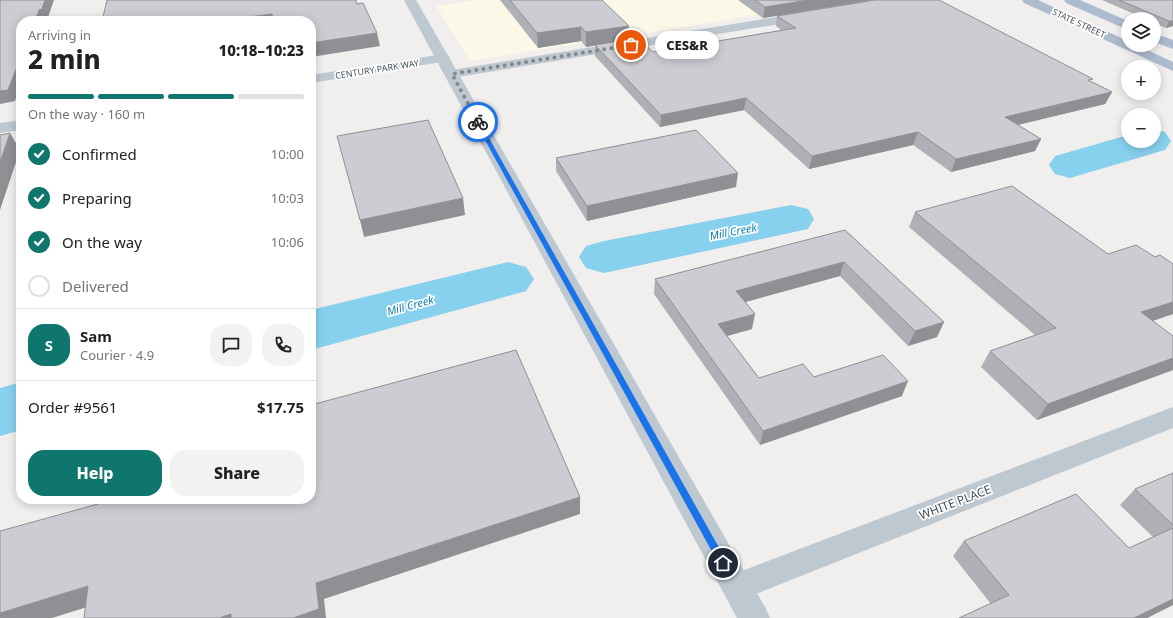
<!DOCTYPE html>
<html lang="en">
<head>
<meta charset="utf-8">
<style>
  body { margin:0; font-family:"Noto Sans",sans-serif; background:#f2f2f2; color:#202124; height:100vh; display:flex; flex-direction:column; font-size:15px; white-space:nowrap }
  * { box-sizing:border-box; margin:0 }
  p { font-size:13px; color:#757577 }
  .icon { flex:none; width:22px; height:22px; fill:none; stroke:currentColor; stroke-width:2; stroke-linecap:round; stroke-linejoin:round }
  .map { position:relative; flex:1; overflow:hidden }
  .sheet { position:absolute; left:16px; top:16px; width:300px; height:488px; display:flex; flex-direction:column; background:#fff; border-radius:16px; box-shadow:0 2px 10px #0003 }
  .sheet>* { flex:none }
  .controls { position:absolute; left:1121px; top:12px; display:grid; gap:8px }
  .controls a { display:grid; place-items:center; width:40px; height:40px; border-radius:50%; background:#fff; box-shadow:0 2px 10px #0003; font-size:20px }
  .pin { position:absolute; display:grid; place-items:center; width:34px; height:34px; color:#fff; margin:-17px; border:2px solid #fff; border-radius:50%; box-shadow:0 1px 4px #0007 }
  .courier { position:absolute; display:grid; place-items:center; width:40px; height:40px; margin:-20px; border:3px solid #1a73e8; border-radius:50%; background:#fff; color:#222; box-shadow:0 1px 5px #0007 }
  .bubble { position:absolute; height:28px; border-radius:14px; background:#fff; box-shadow:0 2px 10px #0003; font-size:13px; font-weight:800; line-height:28px; text-align:center }
  .summary em { font-style:normal; font-weight:800 }
  .summary div { display:flex; flex-direction:column-reverse }
  .summary { display:flex; align-items:center; justify-content:space-between; height:68px; padding:0 12px }
  h1 { font-size:26px; font-weight:800; line-height:30px }
  .bar { display:grid; grid-template-columns:repeat(4,1fr); gap:6px 4px; align-content:center; height:48px; padding:0 12px }
  .bar i { height:5px; border-radius:3px; background:#e0e0e0 }
  .bar .current { background:#0f766e }
  .bar p { grid-column:span 4 }
  .line { display:flex; align-items:center; gap:10px; padding:0 12px; border-top:1px solid #e0e0e0 }
  .line div { flex:1 }
  .round { display:grid; place-items:center; flex:none; width:42px; height:42px; border-radius:16px; background:#f2f2f2 }
  ol { padding:0 12px; list-style:none }
  li { display:flex; align-items:center; gap:12px; height:44px }
  li p { margin-inline-start:auto }
  li .icon { padding:4px; border-radius:50%; background:#0f766e; color:#fff; stroke-width:4 }
  li:last-child { color:#757577 }
  li i { width:22px; height:22px; border:2px solid #e0e0e0; border-radius:50% }
  .cta { display:flex; gap:8px; margin-top:auto; padding:8px 12px }
  .cta a { flex:1; height:46px; border-radius:16px; background:#0f766e; color:#fff; font-size:16px; font-weight:800; line-height:46px; text-align:center }
  .cta a+a { background:#f2f2f2; color:#202124 }
  .map>svg:first-child { display:block }
  .commercial { fill:#fcf8e7 }
  .lines { fill:none; stroke-linecap:round; stroke-linejoin:round }
  .river { fill:#87d1ee; fill-rule:evenodd }
  .minor { fill:#bec8d1; fill-rule:evenodd }
  .tertiary { fill:#bec8d1; fill-rule:evenodd }
  .primary { fill:#adbbce; fill-rule:evenodd }
  .wall { fill:#afb0b5 }
  .shaded-wall { fill:#8e9094 }
  .building { fill:#cbcdd3; stroke:#8e9094 }
  .route { fill:#1a73e8 }
  .done { stroke:#82878f; stroke-width:4; stroke-dasharray:0 7.2 }
  .labels { text-anchor:middle; dominant-baseline:central; stroke-width:3.5; stroke-linejoin:round; paint-order:stroke }
  .far-street-label { font-size:9px; fill:#46505c; stroke:#fff }
  .water-label { font-size:11px; font-style:italic; fill:#097fac; stroke:#fff }
  .near-street-label { font-size:12px; fill:#46505c; stroke:#fff }
</style>
</head>
<body>
<div class="map">
<svg width="1173" height="618" viewBox="0 0 1173 618">
  <rect width="100%" height="100%" fill="#f1eeee"/>
  <!-- commercial -->
  <polygon class="commercial" points="477,0 854,0 470,61 436,6"/>
  <g class="lines">
    <!-- river -->
    <g class="river">
      <polygon points="1154,129 1165,132 1171,141 1165,150 1070,178 1055,174 1049,165 1055,156 1128,135 1128,141 1154,141"/>
      <polygon points="791,205 808,209 814,219 808,229 604,273 586,268 579,257 586,246 604,241"/>
      <polygon points="508,262 526,267 534,279 526,291 311,350 311,310"/>
      <polygon points="21,382 21,430 0,436 0,388"/>
    </g>
    <!-- minor -->
    <g class="minor">
      <polygon points="806,12 810,13 812,16 810,19 452,78 447,77 445,74 447,71 452,70"/>
      <polygon points="443,54 448,55 450,58 448,61 311,83 311,75"/>
      <polygon points="21,120 21,130 0,133 0,123"/>
      <polygon points="1173,407 1173,428 748,597 737,602 726,597 722,587 726,577"/>
    </g>
    <!-- tertiary -->
    <polygon class="tertiary" points="404,0 416,0 765,607 770,618 737,618"/>
    <!-- primary -->
    <g class="primary">
      <polygon points="1022,0 1038,0 1128,41 1128,45 1137,45 1173,62 1173,71 1024,3"/>
      <polygon points="1064,0 1080,0 1128,21 1128,30 1066,3"/>
      <polygon points="1154,33 1173,40 1173,49 1154,42"/>
    </g>
  </g>
  <!-- wall -->
  <g class="wall">
    <polygon points="500,0 602,0 628,40 653,52 781,30 776,26 777,16 1092,82 1112,92 1105,104 1018,125 1041,139 1035,151 951,172 913,145 809,169 744,110 660,127 595,56 595,45 586,47 581,41 538,48"/>
    <polygon points="738,0 872,0 763,18"/>
    <polygon points="1102,0 1173,0 1173,26 1166,28 1154,23 1154,19 1146,19"/>
    <polygon points="556,158 736,187 587,221 556,171"/>
    <polygon points="915,212 1108,254 1155,257 1173,264 1173,314 1152,321 1173,336 1173,370 1037,420 981,367 990,351 1035,335 909,227"/>
    <polygon points="845,230 944,322 937,337 908,346 840,276 746,302 752,329 727,336 759,378 814,377 902,396 760,445 654,294 655,279"/>
    <polygon points="1173,473 1173,605 1147,618 959,618 991,604 953,556 964,541 1129,548 1153,537 1120,505 1135,489"/>
  </g>
  <!-- shaded-wall -->
  <g class="shaded-wall">
    <polygon points="45,0 54,0 47,20 44,20 44,21 35,21 39,10"/>
    <polygon points="809,0 872,0 763,18 765,7"/>
    <polygon points="272,14 274,21 219,21"/>
    <polygon points="1169,21 1173,21 1173,26 1166,28"/>
    <polygon points="629,26 628,40 586,47 586,32"/>
    <polygon points="581,27 581,41 538,48 537,33"/>
    <polygon points="377,33 380,46 311,57 311,43"/>
    <polygon points="21,57 21,85 15,101 0,104 0,91"/>
    <polygon points="1112,92 1105,104 1000,129 1005,117"/>
    <polygon points="746,98 744,110 660,127 661,115"/>
    <polygon points="918,132 913,145 809,169 812,156"/>
    <polygon points="10,133 20,150 0,210 0,162"/>
    <polygon points="1041,139 1035,151 951,172 956,159"/>
    <polygon points="738,173 736,187 587,221 587,206"/>
    <polygon points="463,198 465,215 364,237 360,220"/>
    <polygon points="844,262 840,276 734,305 736,291"/>
    <polygon points="1173,302 1173,314 1129,329 1141,312"/>
    <polygon points="755,314 752,329 716,339 718,324"/>
    <polygon points="944,322 937,337 908,346 915,331"/>
    <polygon points="1173,358 1173,370 1037,420 1048,404"/>
    <polygon points="908,381 902,396 760,445 763,431"/>
    <polygon points="580,497 580,514 324,599 326,618 293,618 316,583"/>
    <polygon points="88,586 103,602 52,618 0,618 0,613"/>
    <polygon points="1173,599 1173,605 1147,618 1134,618"/>
    <polygon points="231,614 234,618 219,618"/>
  </g>
  <!-- building -->
  <g class="building">
    <polygon points="0,0 45,0 42,9 39,10 35,21 21,21 21,57 8,90 0,91"/>
    <polygon points="107,0 356,0 357,4 363,3 377,33 311,43 311,21 273,21 272,14 219,21 102,21"/>
    <polygon points="510,0 602,0 629,26 586,32 581,27 537,33"/>
    <polygon points="755,0 809,0 765,7"/>
    <polygon points="875,0 939,0 1093,79 1088,80 1112,92 1005,117 1041,139 956,159 918,132 812,156 746,98 661,115 595,45 638,38 653,52 796,28 777,16"/>
    <polygon points="1119,0 1173,0 1173,21 1169,21"/>
    <polygon points="428,120 463,198 360,220 337,136"/>
    <polygon points="696,130 738,173 587,206 556,158"/>
    <polygon points="10,133 0,162 0,135"/>
    <polygon points="1012,186 1108,254 1136,245 1155,257 1160,255 1173,264 1173,302 1141,312 1173,336 1173,358 1048,404 990,351 1056,328 915,212"/>
    <polygon points="845,230 944,322 915,331 844,262 736,291 755,314 718,324 759,378 803,364 814,377 883,355 908,381 763,431 655,279"/>
    <polygon points="516,350 580,497 316,583 319,609 293,618 231,618 231,614 219,618 84,618 88,586 0,613 0,531 98,504 98,499 311,499 311,405"/>
    <polygon points="1173,473 1173,525 1135,489"/>
    <polygon points="1076,494 1129,548 1173,528 1173,599 1134,618 959,618 1009,595 964,541"/>
  </g>
  <!-- route -->
  <polygon class="route" points="478,120 480,122 726,560 728,563 726,566 723,567 720,566 475,122"/>
  <g class="lines">
    <!-- done -->
    <polyline class="done" points="478,122 452,74 631,45"/>
  </g>
  <g class="labels">
    <!-- far-street labels -->
    <g class="far-street-label">
      <text transform="translate(1079 23) rotate(25)">STATE STREET</text>
      <text transform="translate(377 69) rotate(-9)">CENTURY PARK WAY</text>
    </g>
    <!-- water labels -->
    <g class="water-label">
      <text transform="translate(733 231) rotate(-11)">Mill Creek</text>
      <text transform="translate(410 305) rotate(-15)">Mill Creek</text>
    </g>
    <!-- near-street labels -->
    <g class="near-street-label">
      <text transform="translate(955 502) rotate(-21)">WHITE PLACE</text>
    </g>
  </g>
</svg>
<div class="controls">
<a><svg class="icon" aria-label="layers" viewBox="0 0 24 24"><path d="M12 4l9 5-9 5-9-5zM3 14l9 5 9-5"/></svg></a>
<a>+</a>
<a>−</a>
</div>
<div class="pin" style="left:631px;top:45px;background:#ea580c"><svg class="icon" aria-label="bag" viewBox="0 0 24 24"><path d="M5 8h14l-1 12H6zM9 8a3 3 0 0 1 6 0"/></svg></div>
<div class="pin" style="left:723px;top:563px;background:#1f2937"><svg class="icon" aria-label="home" viewBox="0 0 24 24"><path d="M3 11l9-7 9 7M6 9v11h12V9"/></svg></div>
<div class="courier" style="left:478px;top:122px"><svg class="icon" aria-label="bike" viewBox="0 0 24 24"><circle cx="6" cy="16" r="4"/><circle cx="18" cy="16" r="4"/><path d="M6 16l4-8h5l3 8M10 8l3 8H6M13 5h3"/></svg></div>
<div class="bubble" style="left:655px;top:31px;width:64px">CES&amp;R</div>
<section class="sheet">
<div class="summary"><div><h1>2 min</h1><p>Arriving in</p></div><em>10:18–10:23</em></div>
<div class="bar"><i class="current"></i><i class="current"></i><i class="current"></i><i></i><p>On the way · 160 m</p></div>
<ol>
<li><svg class="icon" aria-label="check" viewBox="0 0 24 24"><path d="M5 12l5 5 9-10"/></svg>Confirmed<p>10:00</p></li>
<li><svg class="icon" aria-label="check" viewBox="0 0 24 24"><path d="M5 12l5 5 9-10"/></svg>Preparing<p>10:03</p></li>
<li><svg class="icon" aria-label="check" viewBox="0 0 24 24"><path d="M5 12l5 5 9-10"/></svg>On the way<p>10:06</p></li>
<li><i></i>Delivered</li>
</ol>
<div class="line" style="height:72px"><b class="round" style="background:#0f766e;color:#fff">S</b><div><b>Sam</b><p>Courier · 4.9</p></div><a class="round"><svg class="icon" aria-label="chat" viewBox="0 0 24 24"><path d="M4 5h16v11H9l-5 4z"/></svg></a><a class="round"><svg class="icon" aria-label="phone" viewBox="0 0 24 24"><path d="M5 4h4l2 5-3 2q2 4 5 5l2-3 5 2v4C11 20 4 13 5 4z"/></svg></a></div>
<div class="line" style="height:52px"><div>Order #9561</div><b>$17.75</b></div>
<div class="cta"><a>Help</a><a>Share</a></div>
</section>
</div>
</body>
</html>
